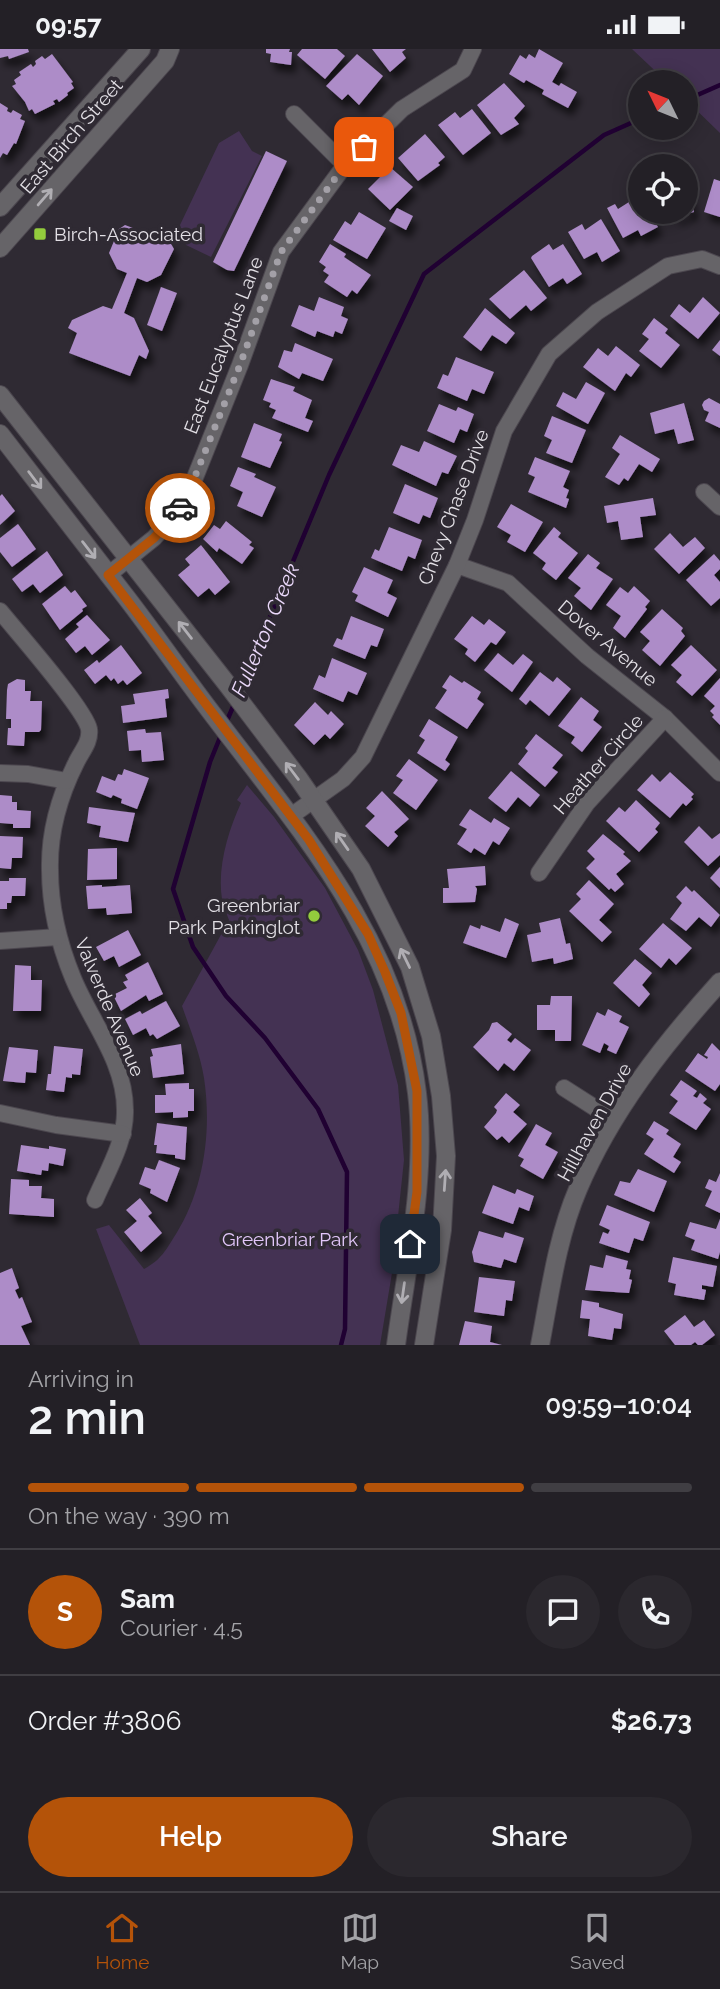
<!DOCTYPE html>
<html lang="en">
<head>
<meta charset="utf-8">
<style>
  body { margin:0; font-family:Raleway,sans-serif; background:#2b282e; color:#f1f3f6; height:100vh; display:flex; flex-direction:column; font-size:26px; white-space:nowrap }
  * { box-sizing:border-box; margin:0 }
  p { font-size:23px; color:#a3a3a7 }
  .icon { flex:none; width:38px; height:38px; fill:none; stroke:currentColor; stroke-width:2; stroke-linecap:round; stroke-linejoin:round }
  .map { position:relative; height:1296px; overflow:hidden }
  .panel { display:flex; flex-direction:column; background:#232026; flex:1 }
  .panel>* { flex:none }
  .needle { width:46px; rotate:313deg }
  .fabs { position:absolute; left:628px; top:21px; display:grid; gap:14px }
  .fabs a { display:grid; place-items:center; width:70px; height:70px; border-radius:50%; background:#232026; box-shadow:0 4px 18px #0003,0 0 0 2px #403e43; font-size:35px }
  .pin { position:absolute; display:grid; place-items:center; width:60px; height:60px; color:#fff; margin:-30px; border-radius:14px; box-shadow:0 4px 10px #0006 }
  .courier { position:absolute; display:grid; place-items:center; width:70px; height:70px; margin:-35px; border:5px solid #b45309; border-radius:50%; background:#fff; color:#222; box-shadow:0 2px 9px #0007 }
  .headline em { font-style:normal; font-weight:600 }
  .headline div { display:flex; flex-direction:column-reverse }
  .headline { display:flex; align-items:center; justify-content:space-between; height:119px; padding:0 28px }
  h1 { font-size:46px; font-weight:600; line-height:52px }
  .bar { display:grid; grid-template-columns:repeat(4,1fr); gap:10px 7px; align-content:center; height:84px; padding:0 28px }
  .bar i { height:9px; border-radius:5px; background:#403e43 }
  .bar .selected { background:#b45309 }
  .bar p { grid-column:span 4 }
  .line { display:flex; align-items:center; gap:18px; padding:0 28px; border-top:2px solid #403e43 }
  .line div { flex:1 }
  .round { display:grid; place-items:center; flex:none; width:74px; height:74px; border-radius:37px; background:#2b282e }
  .button { display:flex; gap:14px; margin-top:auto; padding:14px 28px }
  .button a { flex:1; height:80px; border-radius:42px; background:#b45309; color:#fff; font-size:28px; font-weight:600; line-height:80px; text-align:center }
  .button a+a { background:#2b282e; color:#f1f3f6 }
  .status { display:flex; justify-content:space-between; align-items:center; height:49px; padding:0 35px; background:#232026; direction:ltr }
  .status svg { height:19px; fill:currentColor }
  .menu { display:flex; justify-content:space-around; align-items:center; height:98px; border-top:2px solid #403e43; background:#232026; font-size:19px; color:#a3a3a7 }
  .menu a { display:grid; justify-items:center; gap:4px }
  .menu .selected { color:#b45309 }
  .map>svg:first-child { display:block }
  .green { fill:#443253 }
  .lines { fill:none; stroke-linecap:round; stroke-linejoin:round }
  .stream { stroke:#200132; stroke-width:4.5 }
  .building { fill:#ad8cc8; filter:url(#shadow) }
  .minor-casing { stroke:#4c474f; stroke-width:18 }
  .tertiary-casing { stroke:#4c474f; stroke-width:20 }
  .minor { stroke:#666468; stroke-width:16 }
  .tertiary { stroke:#666468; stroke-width:18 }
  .oneway { stroke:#b0aeb3 }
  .done { stroke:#a3a0a7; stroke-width:7; stroke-dasharray:0 12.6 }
  .route { stroke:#b45309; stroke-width:9 }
  .poi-dot { fill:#93cc3d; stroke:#2f2a33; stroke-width:2.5 }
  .labels { text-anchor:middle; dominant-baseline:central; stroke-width:7; stroke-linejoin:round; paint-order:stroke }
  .street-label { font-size:19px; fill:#e2dfe5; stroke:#2f2a33 }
  .poi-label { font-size:19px; fill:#e2dfe5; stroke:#2f2a33; text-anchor:start }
  .park-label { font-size:19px; fill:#e2c7fa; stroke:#2f2a33 }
  .water-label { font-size:21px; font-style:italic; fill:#ecdafc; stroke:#2f2a33 }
</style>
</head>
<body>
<div class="status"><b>09:57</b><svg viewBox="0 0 49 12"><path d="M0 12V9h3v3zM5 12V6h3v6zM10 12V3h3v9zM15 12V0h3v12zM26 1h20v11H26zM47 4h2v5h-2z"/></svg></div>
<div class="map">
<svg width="720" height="1296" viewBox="0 0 720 1296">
  <defs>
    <filter id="shadow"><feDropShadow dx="4.5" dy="8" stdDeviation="3.5" flood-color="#0009"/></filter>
  </defs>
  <rect width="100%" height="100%" fill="#2f2a33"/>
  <!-- green -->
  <g class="green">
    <polygon points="632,0 720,0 720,84 686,51 686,33 667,33"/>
    <polygon points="239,82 252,102 262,107 211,208 186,196 180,176 219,94"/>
    <path d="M247 736 274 768 325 839 358 901 373 941 398 1036 404 1111 392 1224 380 1296H140L96 1180 109 1176 144 1220C162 1210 165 1202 176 1185 204 1140 212 1082 204 1029 200 1004 190 980 182 957L229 871C227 865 223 857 222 850 217 819 228 782 241 754L237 751Z"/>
  </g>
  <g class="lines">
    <!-- stream -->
    <g class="stream">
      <polyline points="686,51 720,36"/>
      <polyline points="239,642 329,426 424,225 604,86 640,70"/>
      <polyline points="226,674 235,653"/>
      <polyline points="221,686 210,713 173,840 193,898 226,947 265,989 318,1060 347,1123 345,1280 341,1296"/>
    </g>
  </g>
  <!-- building -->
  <g class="building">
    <polygon points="0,0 28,0 29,3 9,10 8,7 0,9"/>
    <polygon points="266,0 290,0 289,3 292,3 291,16 270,13 271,5 266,4"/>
    <polygon points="302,0 337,0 345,7 325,30 297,6"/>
    <polygon points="372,0 406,0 402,3 406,9 390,23"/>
    <polygon points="539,0 563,14 552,33 559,37 561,34 577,43 568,59 542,45 544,41 526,31 524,34 509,25 520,6 526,10 529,5 535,9"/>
    <polygon points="52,5 73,33 71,34 74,39 67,44 68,46 59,53 57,50 53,52 55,55 35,65 32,60 29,62 25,53 12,37 16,35 14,31 21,26 19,23 31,15 33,18 36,15 35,12 42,7 45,10"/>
    <polygon points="357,5 383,27 359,56 348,45 342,51 326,37"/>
    <polygon points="504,34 525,57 514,69 519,75 501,86 477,56"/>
    <polygon points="0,54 8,59 7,62 11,64 13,61 22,66 20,70 25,72 16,95 14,94 7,106 3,104 0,109"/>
    <polygon points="472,60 491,84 463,106 438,76 455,63 460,69"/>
    <polygon points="425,85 445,108 438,114 440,116 418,132 398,109"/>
    <polygon points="266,102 287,112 234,222 227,221 213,213"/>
    <polygon points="390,118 413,138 390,161 368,140"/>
    <polygon points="714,130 720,132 720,168 704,163"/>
    <polygon points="687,136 694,163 676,168 674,163 686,163"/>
    <polygon points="640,146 640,163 649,163 658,178 641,187 638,181 623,189 607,159 615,155 618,160"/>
    <polygon points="397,159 413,167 406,181 389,172"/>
    <polygon points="359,163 386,179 367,210 333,191 345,172 351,176"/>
    <polygon points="601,170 620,202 602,213 597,203 584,210 568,183 582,175 585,181"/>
    <polygon points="125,176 170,193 174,200 161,226 147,233 137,229 124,264 134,269 149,302 146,310 139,306 130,327 69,304 77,284 68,279 72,271 103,257 112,260 127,224 117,220 109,204 119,180"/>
    <polygon points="330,195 346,205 344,208 371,226 357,245 352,241 347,248 324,233 329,226 323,222 326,218 319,213"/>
    <polygon points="549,195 553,201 563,195 582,225 567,235 563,229 549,238 531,209 532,207"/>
    <polygon points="524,221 547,249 531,262 526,256 510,270 489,250"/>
    <polygon points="161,238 177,244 162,282 147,276"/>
    <polygon points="319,248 344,258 341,267 348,270 342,285 335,282 333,288 317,282 315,288 291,277 299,256 314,262"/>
    <polygon points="703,248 720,264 698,290 670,267 679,255 690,264"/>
    <polygon points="485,259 515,284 506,295 492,286 481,302 463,288"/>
    <polygon points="654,269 668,280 665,284 680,296 661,319 639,302 649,290 642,285"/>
    <polygon points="720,291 720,307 712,301"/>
    <polygon points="295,294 333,310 323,332 302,324 299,330 278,318 284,301 292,303"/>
    <polygon points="616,297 640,316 631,328 626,324 615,342 583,318 598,299 608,307"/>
    <polygon points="456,308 494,323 484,345 472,340 467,352 437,339 443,325 448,327"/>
    <polygon points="271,330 295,338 293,342 312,351 305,369 313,372 308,383 272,369 276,361 269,358 271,354 263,351"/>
    <polygon points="586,333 605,344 588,375 556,357 563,343 576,350"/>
    <polygon points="709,349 720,355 720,379 705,372 709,363 704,361 702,356 704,352"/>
    <polygon points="684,354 694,391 678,395 674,380 655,385 650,364"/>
    <polygon points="439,355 456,362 458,358 474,365 467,383 460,380 454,394 427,382"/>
    <polygon points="552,367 586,381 572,414 546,404 552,391 544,387"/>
    <polygon points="254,374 282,385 279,392 282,393 270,419 241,408"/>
    <polygon points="620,386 660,410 652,423 639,415 628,432 624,429 619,436 605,428 620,405 612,399"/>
    <polygon points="424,392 457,407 448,425 442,423 436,437 392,416 401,396 419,403"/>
    <polygon points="535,408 570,422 563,438 569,441 566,449 569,450 566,459 528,443 535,428 528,425"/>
    <polygon points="238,418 256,425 254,428 276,438 262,468 237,457 243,443 230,437"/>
    <polygon points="405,435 438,449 430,469 423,466 419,475 393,464"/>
    <polygon points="2,445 15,462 0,476 0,447"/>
    <polygon points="653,449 656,466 640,468 643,488 621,491 618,472 607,474 604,457"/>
    <polygon points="511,455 543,473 525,503 507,493 511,486 497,478"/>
    <polygon points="226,472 252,493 249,496 254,499 242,515 219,499 217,503 203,490 214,476 220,480"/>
    <polygon points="18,475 36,500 12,518 0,503 0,489"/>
    <polygon points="389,478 422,491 415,510 408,507 402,522 371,509 375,500 379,502"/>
    <polygon points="554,478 561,484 558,488 578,504 556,531 542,520 546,514 533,504"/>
    <polygon points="670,484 683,498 695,488 705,499 679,525 654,500"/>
    <polygon points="201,496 230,533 215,546 209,539 198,548 178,526 190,516 185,510"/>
    <polygon points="47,502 63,526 40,544 33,535 22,543 12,530"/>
    <polygon points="588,505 600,514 596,519 613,530 591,561 574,547 581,539 568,529"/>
    <polygon points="714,505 720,512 720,520 714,526 720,533 720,549 711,557 686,531"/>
    <polygon points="364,518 393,531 387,544 397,549 388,568 355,552 358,546 352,543"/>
    <polygon points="65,537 71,544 75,541 87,557 82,560 83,562 60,581 42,555"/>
    <polygon points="634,537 650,552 645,558 647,560 625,589 613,579 621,567 606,556 620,538 628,544"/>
    <polygon points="662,560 683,579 681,582 685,587 660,617 642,601 650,592 640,583"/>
    <polygon points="87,566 110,591 92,606 85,597 76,604 65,590 79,578 76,575"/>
    <polygon points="351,567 384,580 377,598 371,596 365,610 333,597 337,589 342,591"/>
    <polygon points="472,567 484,576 489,570 506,583 496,596 491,593 475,613 465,605 468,600 454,590"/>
    <polygon points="121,596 142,624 127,636 123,631 118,635 114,629 111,632 106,626 95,635 84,621 97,611 99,614"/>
    <polygon points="691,596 717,621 692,647 676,633 682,626 671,616"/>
    <polygon points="498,604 513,616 523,605 533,613 512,643 484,621"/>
    <polygon points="332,609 367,624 357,646 348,642 343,653 313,640 319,626 325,629"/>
    <polygon points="540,623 553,633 557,628 571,640 549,667 530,651 526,656 519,650"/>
    <polygon points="450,626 462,634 464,632 481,643 477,650 484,655 467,680 435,659 447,641 442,638"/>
    <polygon points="720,629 720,676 712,668 714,666 710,662 715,657 704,647"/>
    <polygon points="17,630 25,631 25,642 31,642 30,652 42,652 41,681 39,683 25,683 24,697 7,696 8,679 11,679 11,670 6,670 7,641 8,635"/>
    <polygon points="168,640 169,649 165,650 167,668 123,674 121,657 135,655 133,645"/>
    <polygon points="581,648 599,662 593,671 602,678 582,703 571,694 575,688 558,677"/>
    <polygon points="315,653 328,666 331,662 344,675 330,690 325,685 314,696 294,676"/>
    <polygon points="429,670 458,688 445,711 450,715 445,722 417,704 425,691 419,687"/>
    <polygon points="145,680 146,684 161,683 164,711 142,713 141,701 129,702 127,682"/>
    <polygon points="536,685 563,706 552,719 558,723 545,738 518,715 528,702 525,699"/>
    <polygon points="409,710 438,731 416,761 393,744 403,731 396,727"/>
    <polygon points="124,720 149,729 137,760 121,754 122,750 113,746 111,749 96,743 102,727 115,732 118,725 122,726"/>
    <polygon points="511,722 540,746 530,758 518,748 506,763 488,749"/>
    <polygon points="670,723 694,745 691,748 693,750 686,757 683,754 670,769 637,741 652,725 660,733"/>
    <polygon points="382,742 409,770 394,783 398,787 388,798 365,777 375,767 366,759"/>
    <polygon points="0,746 12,747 12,753 17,753 17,761 31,762 30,779 13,779 13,775 0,774"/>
    <polygon points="636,751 660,774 655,780 658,783 639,803 606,772 619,758 625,763"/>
    <polygon points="89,758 135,764 128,793 99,788 101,777 87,774"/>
    <polygon points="470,760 491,774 494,769 510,779 499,796 493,792 485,806 474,799 471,804 457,795 467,780 459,776"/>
    <polygon points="699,777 712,790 720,784 720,806 708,817 684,793"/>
    <polygon points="603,785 625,803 623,805 631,812 616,825 624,835 615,843 611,839 609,841 586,819 595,810 587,802"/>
    <polygon points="0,787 23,788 22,809 12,809 11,820 0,819"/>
    <polygon points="117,799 117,830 87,831 88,800"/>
    <polygon points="485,817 486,836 475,837 477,840 475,853 443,854 443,839 449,839 447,820"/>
    <polygon points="720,818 720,839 710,829"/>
    <polygon points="9,829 26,829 25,847 12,847 11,854 7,854 7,860 0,860 0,832 9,832"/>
    <polygon points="589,831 614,855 599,871 612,883 602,893 569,862 581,850 576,845"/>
    <polygon points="102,836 102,838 130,836 132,864 107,866 106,859 88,860 86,837"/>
    <polygon points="686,837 692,843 694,841 720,866 711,878 699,868 686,882 670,870 682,854 676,848"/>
    <polygon points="505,869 519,875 506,909 463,894 470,876 480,880 481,876 500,883"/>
    <polygon points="560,869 566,895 570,894 573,910 554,915 553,909 532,913 527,886 541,883 539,874"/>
    <polygon points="663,874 692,899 676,916 669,909 661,919 639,900"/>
    <polygon points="128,881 141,906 119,918 114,907 104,912 96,898"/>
    <polygon points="635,910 652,924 642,936 650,945 639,958 613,934"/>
    <polygon points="148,913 163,945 149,952 146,946 121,962 113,946 127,939 123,933 128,931 125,926"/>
    <polygon points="15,916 31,917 31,931 42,931 41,962 13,962"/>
    <polygon points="551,947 572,947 571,992 555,992 555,981 537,981 537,956 550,956"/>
    <polygon points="166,952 180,977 157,990 153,985 150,987 146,979 133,986 125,970 140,962 142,965"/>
    <polygon points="608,960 622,967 619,973 629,978 616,1005 607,1001 609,997 604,994 600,1004 582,996 597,963 605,967"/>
    <polygon points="497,973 512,985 507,991 511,994 515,989 531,1001 514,1022 504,1014 498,1022 473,998 489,981 492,974"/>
    <polygon points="712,994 720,1002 720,1035 715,1042 685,1022 698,1004 707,1010 708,1008 704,1006"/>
    <polygon points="181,995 184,1025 153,1029 150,1008 153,1007 151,1000"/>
    <polygon points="54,997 83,1000 80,1026 72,1025 72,1029 66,1028 64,1043 46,1041 48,1025 51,1025"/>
    <polygon points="9,998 38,1001 36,1024 26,1023 25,1034 3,1032"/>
    <polygon points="681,1031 697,1042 693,1047 697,1049 700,1044 707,1050 703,1054 711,1060 696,1081 669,1064 678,1052 670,1046"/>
    <polygon points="189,1034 189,1040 194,1040 194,1062 188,1062 188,1068 173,1069 173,1063 155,1064 155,1046 166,1046 165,1035"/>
    <polygon points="506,1044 520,1056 513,1063 527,1075 509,1094 502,1087 497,1091 484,1078 496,1064 497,1061 494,1058"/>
    <polygon points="654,1072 669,1081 666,1085 681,1095 673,1108 681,1113 674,1124 644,1105 654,1090 646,1085"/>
    <polygon points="157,1074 187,1078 185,1111 175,1109 175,1106 156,1104 157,1096 154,1096"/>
    <polygon points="536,1075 552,1084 545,1096 558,1103 543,1130 520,1117 524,1110 518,1107"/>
    <polygon points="21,1096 49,1100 49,1097 66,1100 63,1117 49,1114 48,1122 42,1121 41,1126 17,1122"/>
    <polygon points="159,1111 180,1119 167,1153 150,1144 151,1140 139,1135 145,1118 155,1121"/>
    <polygon points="638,1120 667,1132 654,1163 614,1146 620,1132 630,1134"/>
    <polygon points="720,1124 720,1164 705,1157 712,1142 705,1139 709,1130 716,1133"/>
    <polygon points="11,1130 29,1131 29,1137 42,1137 41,1149 54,1150 54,1168 9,1165"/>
    <polygon points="493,1136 515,1145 517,1140 534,1147 529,1162 519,1158 513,1175 482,1164"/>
    <polygon points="140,1149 152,1164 148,1167 162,1184 141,1203 124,1183 137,1172 126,1161"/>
    <polygon points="607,1156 650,1173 643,1192 634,1189 629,1204 599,1194 603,1183 608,1185 610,1181 599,1176"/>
    <polygon points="720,1170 720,1203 718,1210 691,1201 695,1191 685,1187 690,1173 716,1180"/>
    <polygon points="479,1182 503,1189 505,1183 524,1189 516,1214 504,1210 501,1219 474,1213 472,1203"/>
    <polygon points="606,1206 628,1212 626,1220 631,1221 629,1230 632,1231 629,1244 585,1241 590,1216 603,1219"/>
    <polygon points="673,1208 717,1217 713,1238 702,1236 702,1240 706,1241 704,1251 674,1246 676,1235 668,1233"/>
    <polygon points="12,1219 19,1239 15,1241 19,1250 22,1248 32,1273 21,1277 30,1296 0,1296 0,1224"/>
    <polygon points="479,1228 515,1232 512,1252 506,1251 504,1267 474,1263"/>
    <polygon points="582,1251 599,1254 599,1258 623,1265 621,1280 614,1279 612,1291 588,1287 590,1270 580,1269"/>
    <polygon points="685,1266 694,1278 704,1271 715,1286 702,1296 698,1296 695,1293 691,1296 675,1296 664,1282"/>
    <polygon points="465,1272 492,1277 490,1293 502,1296 459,1296"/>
  </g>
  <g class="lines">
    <!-- minor casing -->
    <g class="minor-casing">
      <g id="minor">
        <polyline points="294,65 345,116"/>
        <polyline points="704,443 720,458"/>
        <polyline points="457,516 508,534 587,607 665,669 720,724"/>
        <polyline points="108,526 154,489 176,465 194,431 240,316 281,203 345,116 402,60 463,21 473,0"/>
        <path d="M0 562C17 583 85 660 89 680 91 693 81 703 76 714 59 748 49 784 50 821 50 858 59 895 73 929 91 973 125 1012 125 1061 126 1092 107 1123 95 1151"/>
        <polyline points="0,724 28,725 67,732"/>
        <polyline points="291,767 343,730 363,708 457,516 475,471 504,382 549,305 597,263 668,217 702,210 720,217"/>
        <polyline points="539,824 587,754 665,669"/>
        <polyline points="0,892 58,888"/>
        <polyline points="564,1039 614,1071"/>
        <polyline points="0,1064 56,1076 123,1085"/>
      </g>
    </g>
    <!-- tertiary casing -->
    <g class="tertiary-casing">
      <g id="tertiary">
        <polyline points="0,158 141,0"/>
        <polyline points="0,199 165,12 170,0"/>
        <polyline points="0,346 227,635 299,730 361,820 410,918 431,987 441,1047 446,1107 442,1181 424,1296"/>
        <path d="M0 385C42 440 84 494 126 548 156 587 184 628 214 667 302 783 399 893 417 1044 427 1125 407 1215 396 1296"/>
        <path d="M540 1296C550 1244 557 1189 578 1140 611 1062 664 995 720 933"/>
      </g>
    </g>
    <!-- minor -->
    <use href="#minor" class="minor"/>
    <!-- tertiary -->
    <use href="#tertiary" class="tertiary"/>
  </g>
  <!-- one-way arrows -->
  <defs><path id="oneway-shaft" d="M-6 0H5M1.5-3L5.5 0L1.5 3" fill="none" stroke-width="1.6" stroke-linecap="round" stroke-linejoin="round" transform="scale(1.75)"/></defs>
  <g class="oneway">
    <use href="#oneway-shaft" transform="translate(45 148) rotate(-49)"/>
    <use href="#oneway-shaft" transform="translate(35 431) rotate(53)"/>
    <use href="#oneway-shaft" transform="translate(89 501) rotate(52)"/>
    <use href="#oneway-shaft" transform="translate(185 581) rotate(-128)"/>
    <use href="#oneway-shaft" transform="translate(292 722) rotate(-127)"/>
    <use href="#oneway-shaft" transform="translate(342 792) rotate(-125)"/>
    <use href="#oneway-shaft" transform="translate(405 909) rotate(-116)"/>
    <use href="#oneway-shaft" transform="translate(445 1131) rotate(-86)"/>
    <use href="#oneway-shaft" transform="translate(403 1244) rotate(98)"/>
  </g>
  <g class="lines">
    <!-- done -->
    <polyline class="done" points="180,459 194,430 240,316 281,203 345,116 364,98"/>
    <!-- route -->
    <polyline class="route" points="180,459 154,489 108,526 309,791 368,885 385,923 401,964 417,1042 417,1143 410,1195"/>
  </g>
  <!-- markers -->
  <g class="poi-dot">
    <rect x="33" y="178" width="14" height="14" rx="3.5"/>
    <circle cx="314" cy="867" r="7"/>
  </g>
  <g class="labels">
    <!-- street labels -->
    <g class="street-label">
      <text transform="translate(71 87) rotate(-49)">East Birch Street</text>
      <text transform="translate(223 296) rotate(-69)">East Eucalyptus Lane</text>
      <text transform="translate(453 458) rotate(-69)">Chevy Chase Drive</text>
      <text transform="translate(608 594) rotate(40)">Dover Avenue</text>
      <text transform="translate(598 715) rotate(-49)">Heather Circle</text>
      <text transform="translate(110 958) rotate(67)">Valverde Avenue</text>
      <text transform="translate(594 1073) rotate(-61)">Hillhaven Drive</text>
    </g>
    <!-- poi labels -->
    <g class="poi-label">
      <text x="54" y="185">Birch-Associated</text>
      <text x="300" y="856" text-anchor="end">Greenbriar<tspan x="300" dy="22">Park Parkinglot</tspan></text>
    </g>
    <!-- park labels -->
    <g class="park-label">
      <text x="290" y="1190">Greenbriar Park</text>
    </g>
    <!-- water labels -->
    <g class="water-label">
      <text transform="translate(265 581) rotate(-67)">Fullerton Creek</text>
    </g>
  </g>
</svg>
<div class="fabs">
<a><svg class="needle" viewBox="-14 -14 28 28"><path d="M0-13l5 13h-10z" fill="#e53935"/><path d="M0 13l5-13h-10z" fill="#a3a3a7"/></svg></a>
<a><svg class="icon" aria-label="locate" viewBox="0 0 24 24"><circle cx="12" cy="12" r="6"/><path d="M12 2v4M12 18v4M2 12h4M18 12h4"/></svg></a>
</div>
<div class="pin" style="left:364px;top:98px;background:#ea580c"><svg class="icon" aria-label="bag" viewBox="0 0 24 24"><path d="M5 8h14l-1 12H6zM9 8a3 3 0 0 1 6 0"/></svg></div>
<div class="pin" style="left:410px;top:1195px;background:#1f2937"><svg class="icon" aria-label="home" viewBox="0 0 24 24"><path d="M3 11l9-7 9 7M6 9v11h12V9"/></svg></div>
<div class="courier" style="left:180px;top:459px"><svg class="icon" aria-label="car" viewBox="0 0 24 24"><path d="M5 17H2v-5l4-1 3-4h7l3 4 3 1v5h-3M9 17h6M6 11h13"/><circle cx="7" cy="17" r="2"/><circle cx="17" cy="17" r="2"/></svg></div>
</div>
<section class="panel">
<div class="headline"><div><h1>2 min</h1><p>Arriving in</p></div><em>09:59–10:04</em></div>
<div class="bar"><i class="selected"></i><i class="selected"></i><i class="selected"></i><i></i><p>On the way · 390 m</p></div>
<div class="line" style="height:126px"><b class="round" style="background:#b45309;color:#fff">S</b><div><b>Sam</b><p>Courier · 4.5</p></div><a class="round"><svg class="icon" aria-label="chat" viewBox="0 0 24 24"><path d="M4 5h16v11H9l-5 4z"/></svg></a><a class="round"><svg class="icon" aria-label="phone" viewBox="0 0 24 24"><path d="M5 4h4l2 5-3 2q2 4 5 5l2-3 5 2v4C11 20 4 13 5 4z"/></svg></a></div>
<div class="line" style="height:91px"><div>Order #3806</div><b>$26.73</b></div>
<div class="button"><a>Help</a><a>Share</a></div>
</section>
<nav class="menu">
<a class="selected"><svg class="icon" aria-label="home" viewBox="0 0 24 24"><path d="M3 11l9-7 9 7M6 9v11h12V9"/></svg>Home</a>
<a><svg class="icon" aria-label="map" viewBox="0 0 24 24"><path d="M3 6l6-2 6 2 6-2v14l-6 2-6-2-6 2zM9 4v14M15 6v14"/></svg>Map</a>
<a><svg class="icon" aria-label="saved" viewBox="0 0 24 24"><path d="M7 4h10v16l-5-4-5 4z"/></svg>Saved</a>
</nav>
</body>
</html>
